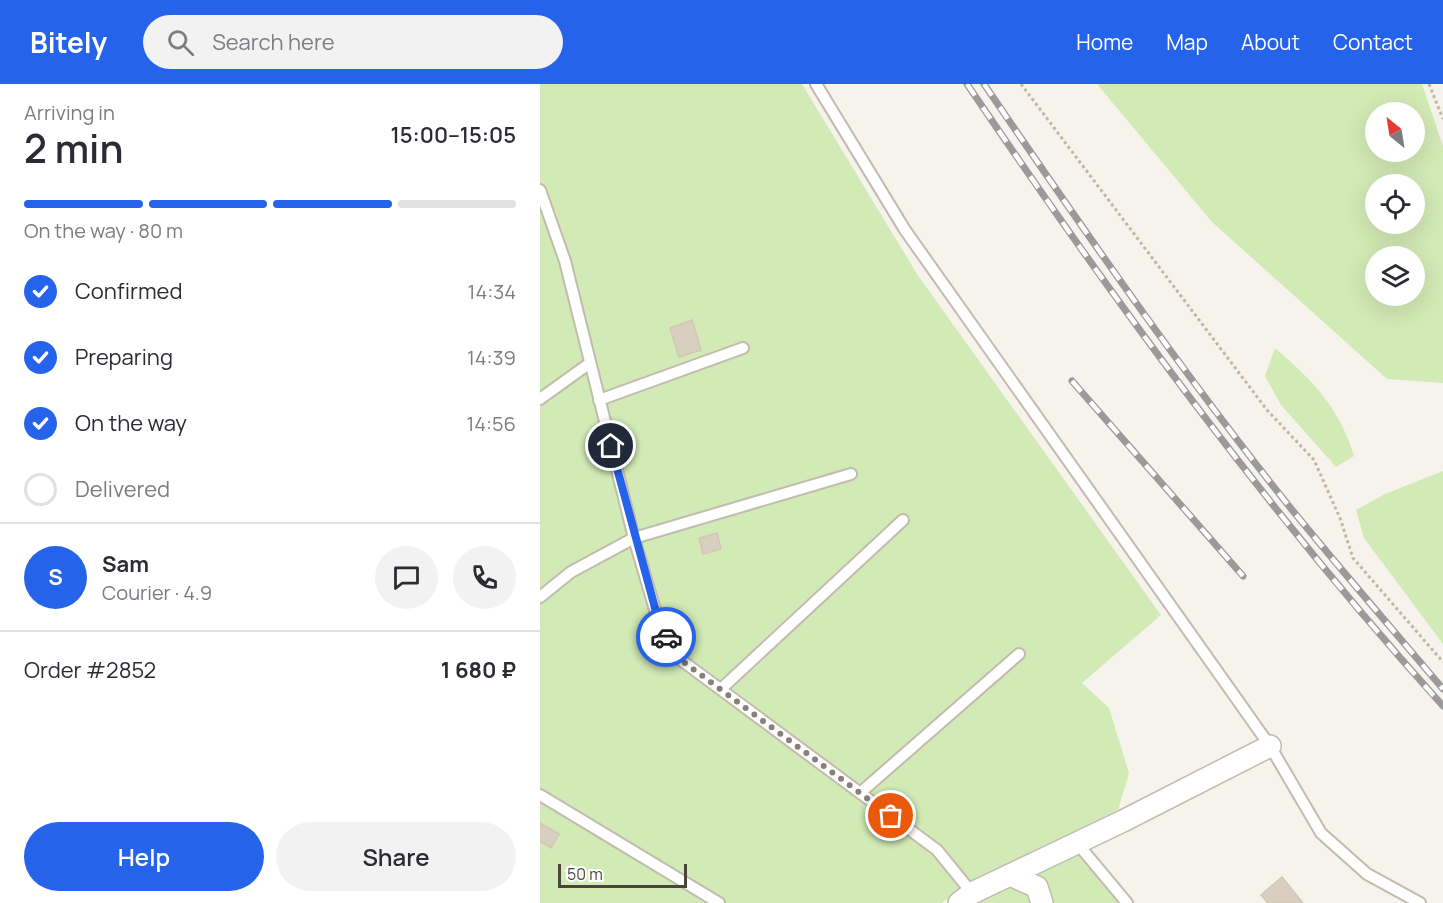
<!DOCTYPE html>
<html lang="en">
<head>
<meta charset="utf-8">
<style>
  body { margin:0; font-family:Manrope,sans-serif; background:#f2f2f3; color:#2b2b33; height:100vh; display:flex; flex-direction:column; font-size:22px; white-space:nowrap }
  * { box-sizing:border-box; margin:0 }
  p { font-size:20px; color:#7c7c81 }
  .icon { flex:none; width:33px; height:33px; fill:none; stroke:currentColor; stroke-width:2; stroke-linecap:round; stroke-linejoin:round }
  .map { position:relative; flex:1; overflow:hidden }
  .sheet { display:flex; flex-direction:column; background:#fff; width:540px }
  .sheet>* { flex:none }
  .needle { width:39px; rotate:330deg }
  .buttons { position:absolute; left:825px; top:18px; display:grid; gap:12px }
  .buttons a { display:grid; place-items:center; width:60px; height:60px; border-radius:50%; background:#fff; box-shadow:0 6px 24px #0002; font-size:30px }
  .scale { position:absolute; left:18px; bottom:15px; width:129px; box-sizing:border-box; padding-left:6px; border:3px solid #4b4439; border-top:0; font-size:16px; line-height:21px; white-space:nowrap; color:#4b4439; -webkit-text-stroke:4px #fff; paint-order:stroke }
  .pin { position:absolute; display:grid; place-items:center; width:51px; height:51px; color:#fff; margin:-26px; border:3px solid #fff; border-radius:50%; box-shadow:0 2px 6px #0007 }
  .courier { position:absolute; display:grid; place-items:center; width:60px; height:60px; margin:-30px; border:4px solid #2563eb; border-radius:50%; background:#fff; color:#222; box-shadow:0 2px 8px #0007 }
  .summary em { font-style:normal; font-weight:600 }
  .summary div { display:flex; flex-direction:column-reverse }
  .summary { display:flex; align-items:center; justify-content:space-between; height:102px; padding:0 24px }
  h1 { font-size:39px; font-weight:600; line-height:45px }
  .bar { display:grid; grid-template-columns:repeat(4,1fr); gap:9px 6px; align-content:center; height:72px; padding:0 24px }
  .bar i { height:8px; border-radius:4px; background:#e1e1e2 }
  .bar .current { background:#2563eb }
  .bar p { grid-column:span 4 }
  .line { display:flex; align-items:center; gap:15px; padding:0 24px; border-top:2px solid #e1e1e2 }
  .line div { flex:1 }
  .round { display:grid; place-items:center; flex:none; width:63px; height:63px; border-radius:32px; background:#f2f2f3 }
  ol { padding:0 24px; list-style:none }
  li { display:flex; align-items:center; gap:18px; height:66px }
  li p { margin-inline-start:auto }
  li .icon { padding:6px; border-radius:50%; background:#2563eb; color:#fff; stroke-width:4 }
  li:last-child { color:#7c7c81 }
  li i { width:33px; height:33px; border:3px solid #e1e1e2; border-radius:50% }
  .button { display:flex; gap:12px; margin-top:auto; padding:12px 24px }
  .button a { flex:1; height:69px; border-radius:36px; background:#2563eb; color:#fff; font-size:24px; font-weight:600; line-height:69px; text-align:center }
  .button a+a { background:#f2f2f3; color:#2b2b33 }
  header { display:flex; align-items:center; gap:36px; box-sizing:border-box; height:84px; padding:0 30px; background:#2563eb; color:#fff }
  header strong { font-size:28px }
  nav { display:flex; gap:33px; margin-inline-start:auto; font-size:21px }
  .search { width:420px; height:54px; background:#f2f2f3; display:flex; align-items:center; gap:15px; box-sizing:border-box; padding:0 21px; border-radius:33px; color:#7c7c81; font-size:22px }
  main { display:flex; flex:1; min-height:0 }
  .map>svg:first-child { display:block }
  .green { fill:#d2eab5; fill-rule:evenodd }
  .building { fill:#d8cfc1; stroke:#d3c7b4; stroke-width:1.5 }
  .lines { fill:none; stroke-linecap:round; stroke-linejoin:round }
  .lane-casing { stroke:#c2bbae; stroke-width:14 }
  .street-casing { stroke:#c2bbae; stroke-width:24 }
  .path { stroke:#c4b79f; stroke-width:3; stroke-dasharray:3 3; stroke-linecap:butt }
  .lane { stroke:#fff; stroke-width:10 }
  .street { stroke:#fff; stroke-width:21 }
  .rail-casing { stroke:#9a9a9a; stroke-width:7 }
  .rail { stroke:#fff; stroke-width:4.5; stroke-dasharray:14; stroke-linecap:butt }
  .done { stroke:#878178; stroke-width:6; stroke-dasharray:0 10.8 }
  .route { stroke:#2563eb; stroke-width:8 }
</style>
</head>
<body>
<header>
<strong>Bitely</strong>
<div class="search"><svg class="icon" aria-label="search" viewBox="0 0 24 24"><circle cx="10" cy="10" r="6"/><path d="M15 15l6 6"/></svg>Search here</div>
<nav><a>Home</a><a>Map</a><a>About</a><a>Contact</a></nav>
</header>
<main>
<section class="sheet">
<div class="summary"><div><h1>2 min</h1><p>Arriving in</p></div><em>15:00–15:05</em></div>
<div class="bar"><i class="current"></i><i class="current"></i><i class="current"></i><i></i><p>On the way · 80 m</p></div>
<ol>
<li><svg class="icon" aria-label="check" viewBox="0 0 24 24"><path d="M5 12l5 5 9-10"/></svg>Confirmed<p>14:34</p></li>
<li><svg class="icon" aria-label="check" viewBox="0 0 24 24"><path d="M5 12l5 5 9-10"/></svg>Preparing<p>14:39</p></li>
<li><svg class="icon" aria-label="check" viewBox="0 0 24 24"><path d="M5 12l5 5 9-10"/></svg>On the way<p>14:56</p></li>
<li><i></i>Delivered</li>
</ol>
<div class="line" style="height:108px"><b class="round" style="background:#2563eb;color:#fff">S</b><div><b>Sam</b><p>Courier · 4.9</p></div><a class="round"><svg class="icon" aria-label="chat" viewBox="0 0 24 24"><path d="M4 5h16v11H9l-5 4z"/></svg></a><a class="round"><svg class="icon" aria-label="phone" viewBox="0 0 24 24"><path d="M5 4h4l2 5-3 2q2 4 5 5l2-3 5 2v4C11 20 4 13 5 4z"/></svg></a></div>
<div class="line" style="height:78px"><div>Order #2852</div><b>1 680 ₽</b></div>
<div class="button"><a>Help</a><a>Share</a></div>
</section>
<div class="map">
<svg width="903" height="819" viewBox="0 0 903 819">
  <rect width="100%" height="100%" fill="#f6f3ec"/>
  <!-- green -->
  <g class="green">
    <polygon points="0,0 262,0 377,190 621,531 542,599 569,624 589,689 578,726 432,796 402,819 0,819"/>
    <path d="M557 0H882L903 62V299L847 295 672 138ZM874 28V68H836V28ZM874 100V140H836V100ZM874 172V212H836V172Z"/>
    <path d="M735 264C773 297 799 323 814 372L796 383 741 321 725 292Z"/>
    <polygon points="903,387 903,560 824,454 816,426 845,410"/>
    <polygon points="546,767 586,819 424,819 428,816"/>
  </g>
  <!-- building -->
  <g class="building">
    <polygon points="152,236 161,266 139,273 130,244"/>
    <polygon points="177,449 181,465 163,470 159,454"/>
    <polygon points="0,739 19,750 11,764 0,757"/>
    <polygon points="742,793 763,819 728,819 721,811"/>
  </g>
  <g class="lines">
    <!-- lane casing -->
    <g class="lane-casing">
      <g id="lane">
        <polyline points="276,0 365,146 730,662 781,749 827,790 880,819"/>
        <polyline points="0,106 25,177 94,454 121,546 141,576 397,766 432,809"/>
        <polyline points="0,315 50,279"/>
        <polyline points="59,316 203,264"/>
        <polyline points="0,513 31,488 94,454 311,390"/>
        <polyline points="181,605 363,436"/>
        <polyline points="320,709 479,570"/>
        <polyline points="0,711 179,819"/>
        <polyline points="537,759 587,819"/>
      </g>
    </g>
    <!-- street casing -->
    <g class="street-casing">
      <g id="street">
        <polyline points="470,791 497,803 502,819"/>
        <polyline points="419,819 432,809 583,737 730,662"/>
      </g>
    </g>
    <!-- path -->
    <g class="path">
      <polyline points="481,0 727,326 774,376 800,434 813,474 903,578"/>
      <polyline points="889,0 903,35"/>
    </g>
    <!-- lane -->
    <use href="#lane" class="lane"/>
    <!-- street -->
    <use href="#street" class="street"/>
    <!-- rail casing -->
    <g class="rail-casing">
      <g id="rail">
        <path d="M427 0C574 217 728 428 903 622"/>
        <path d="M444 0C543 145 643 290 753 427 802 487 853 546 903 605"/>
        <polyline points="532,297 703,492"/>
      </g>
    </g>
    <!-- rail -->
    <use href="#rail" class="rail"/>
  </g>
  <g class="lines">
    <!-- done -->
    <polyline class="done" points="126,553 141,576 351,732"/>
    <!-- route -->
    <polyline class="route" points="71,362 121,546 126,553"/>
  </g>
</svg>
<div class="buttons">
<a><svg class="needle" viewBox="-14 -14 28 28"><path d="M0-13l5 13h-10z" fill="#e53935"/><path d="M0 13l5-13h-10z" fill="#7c7c81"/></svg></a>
<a><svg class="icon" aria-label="locate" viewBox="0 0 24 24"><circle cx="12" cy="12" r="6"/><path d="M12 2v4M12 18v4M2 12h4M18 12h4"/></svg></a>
<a><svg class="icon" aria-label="layers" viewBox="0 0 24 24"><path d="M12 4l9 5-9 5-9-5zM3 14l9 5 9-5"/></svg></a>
</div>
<div class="scale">50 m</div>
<div class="pin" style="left:351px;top:732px;background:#ea580c"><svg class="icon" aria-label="bag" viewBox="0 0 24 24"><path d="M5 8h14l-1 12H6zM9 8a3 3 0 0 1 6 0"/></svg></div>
<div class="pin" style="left:71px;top:362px;background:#1f2937"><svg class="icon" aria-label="home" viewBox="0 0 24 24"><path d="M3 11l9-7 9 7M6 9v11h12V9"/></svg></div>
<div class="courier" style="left:126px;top:553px"><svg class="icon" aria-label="car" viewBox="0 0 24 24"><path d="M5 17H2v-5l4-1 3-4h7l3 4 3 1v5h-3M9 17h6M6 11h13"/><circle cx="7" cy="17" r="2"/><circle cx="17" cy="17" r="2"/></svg></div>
</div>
</main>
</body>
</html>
